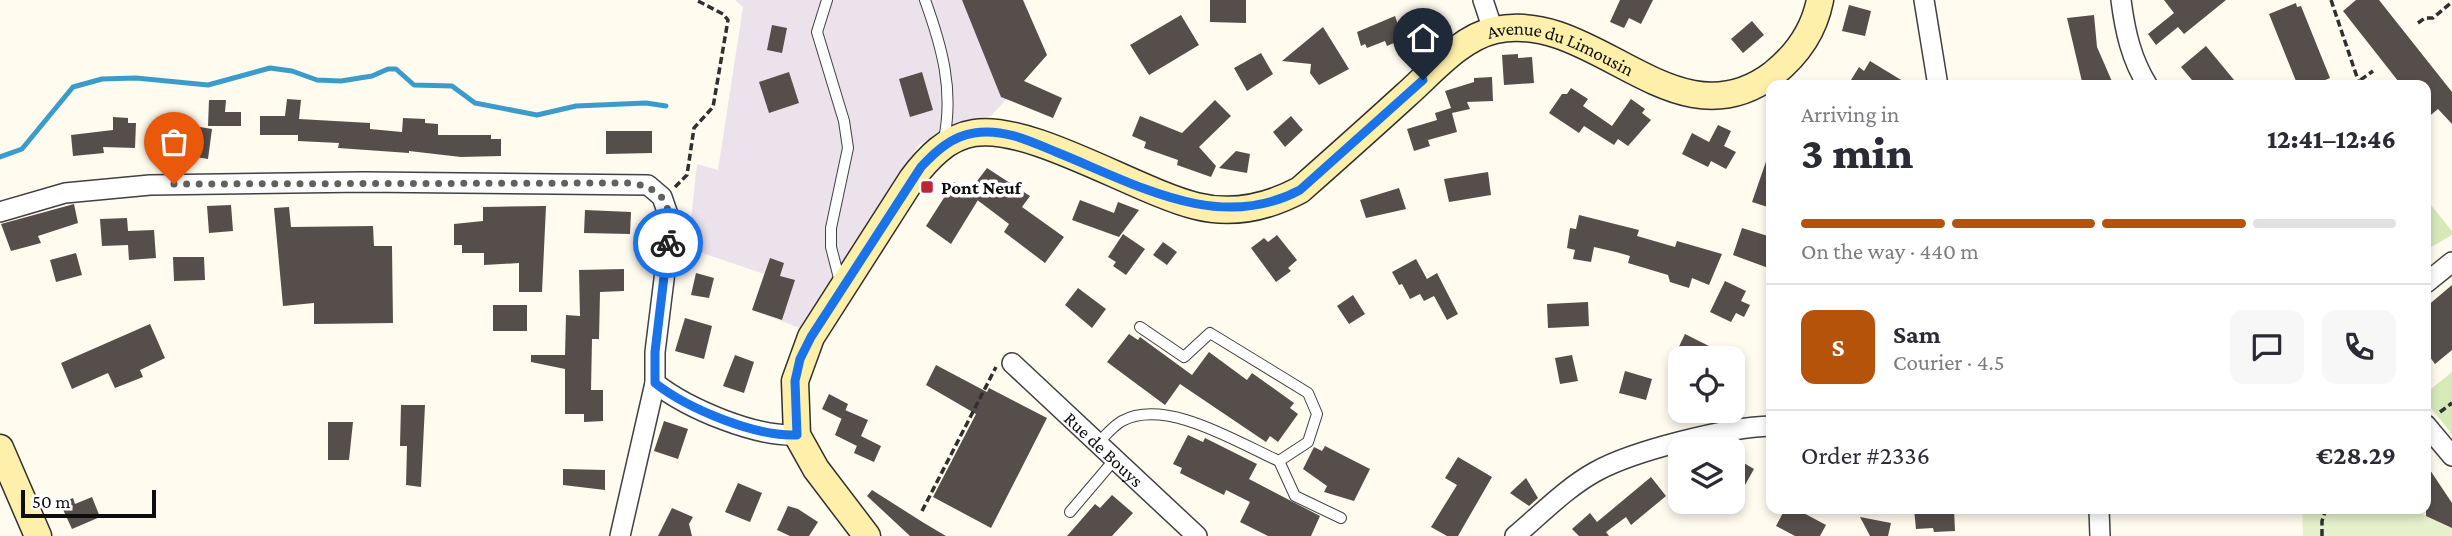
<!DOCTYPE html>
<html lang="en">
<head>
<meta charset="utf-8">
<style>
  body { margin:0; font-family:"Crimson Pro",serif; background:#f7f7f7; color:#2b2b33; height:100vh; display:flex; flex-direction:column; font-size:26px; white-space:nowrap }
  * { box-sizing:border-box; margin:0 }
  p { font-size:23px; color:#7c7c81 }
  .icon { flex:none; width:38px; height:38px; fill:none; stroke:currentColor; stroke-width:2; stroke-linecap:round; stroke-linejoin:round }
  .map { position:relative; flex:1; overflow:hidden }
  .details { position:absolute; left:1766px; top:80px; width:665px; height:434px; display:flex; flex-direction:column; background:#fff; border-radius:14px; box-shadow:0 4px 10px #0003 }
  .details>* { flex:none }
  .controls { position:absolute; left:1668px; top:346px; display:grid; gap:14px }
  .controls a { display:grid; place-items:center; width:77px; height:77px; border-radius:14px; background:#fff; box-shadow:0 4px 10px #0003; font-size:35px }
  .scale { position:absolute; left:21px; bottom:18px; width:135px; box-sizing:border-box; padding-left:7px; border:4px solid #0e0e0e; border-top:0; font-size:19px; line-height:24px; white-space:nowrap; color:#0e0e0e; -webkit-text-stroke:5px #fff; paint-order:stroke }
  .pin { position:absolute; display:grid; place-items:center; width:60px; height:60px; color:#fff; margin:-72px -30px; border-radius:50% 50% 50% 0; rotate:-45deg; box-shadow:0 0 7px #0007 }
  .pin .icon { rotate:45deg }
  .courier { position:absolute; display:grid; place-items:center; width:70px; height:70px; margin:-35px; border:5px solid #1a73e8; border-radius:50%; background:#fff; color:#222; box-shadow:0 2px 9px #0007 }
  .overview em { font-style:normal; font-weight:800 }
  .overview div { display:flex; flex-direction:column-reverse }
  .overview { display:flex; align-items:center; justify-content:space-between; height:119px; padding:0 35px }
  h1 { font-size:46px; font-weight:800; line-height:52px }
  .bar { display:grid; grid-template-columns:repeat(4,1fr); gap:10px 7px; align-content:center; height:84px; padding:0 35px }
  .bar i { height:9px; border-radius:5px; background:#e1e1e2 }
  .bar .current { background:#b45309 }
  .bar p { grid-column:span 4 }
  .line { display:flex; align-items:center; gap:18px; padding:0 35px; border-top:2px solid #e1e1e2 }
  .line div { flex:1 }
  .round { display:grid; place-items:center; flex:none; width:74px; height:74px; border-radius:14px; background:#f7f7f7 }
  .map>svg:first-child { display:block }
  .industrial { fill:#ebe2ec }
  .green { fill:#d5e9b9 }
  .pitch { fill:#e6f0ca }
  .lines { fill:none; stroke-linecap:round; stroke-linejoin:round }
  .stream { stroke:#3b9ccc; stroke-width:5 }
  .building { fill:#564e4a }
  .service-casing { stroke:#414141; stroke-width:12 }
  .minor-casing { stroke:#414141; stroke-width:22 }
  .secondary-casing { stroke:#303030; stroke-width:29 }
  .path { stroke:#303030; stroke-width:3.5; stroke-dasharray:7 3.5; stroke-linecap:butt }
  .service { stroke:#fff; stroke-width:10 }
  .minor { stroke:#fff; stroke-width:19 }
  .secondary { stroke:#fef0aa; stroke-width:26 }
  .done { stroke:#62615d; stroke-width:7; stroke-dasharray:0 12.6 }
  .route { stroke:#1a73e8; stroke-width:9 }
  .poi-dot { fill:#bd2637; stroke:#fff; stroke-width:2.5 }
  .labels { text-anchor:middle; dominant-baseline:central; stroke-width:7; stroke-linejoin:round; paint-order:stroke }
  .street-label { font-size:19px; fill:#0e0e0e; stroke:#fff }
  .poi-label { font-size:19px; font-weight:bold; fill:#0e0e0e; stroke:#fff; text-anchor:start }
</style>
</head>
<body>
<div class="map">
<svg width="2452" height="536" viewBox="0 0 2452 536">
  <rect width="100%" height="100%" fill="#fffbef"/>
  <!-- industrial -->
  <polygon class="industrial" points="735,0 1023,0 1047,55 991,116 953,124 918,146 805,330 752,310 764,274 688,248 697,164 718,170 743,7"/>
  <!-- green -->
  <g class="green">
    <polygon points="2426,199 2452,231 2452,235 2426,250"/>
    <polygon points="2452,372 2452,434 2426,402 2426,393"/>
  </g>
  <!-- pitch -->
  <polygon class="pitch" points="2302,509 2412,509 2449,527 2452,524 2452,536 2303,536"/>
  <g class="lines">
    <!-- stream -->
    <polyline class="stream" points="0,157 22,149 73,87 102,79 136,78 208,85 270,68 292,71 317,80 341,81 372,76 388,69 396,69 414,85 452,86 475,103 537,115 576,106 646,103 666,106"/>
  </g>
  <!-- building -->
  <g class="building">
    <polygon points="962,0 1023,0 1047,55 1024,81 1062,98 1053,118 1001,97"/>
    <polygon points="1210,0 1246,0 1246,23 1210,22"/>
    <polygon points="1620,0 1653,0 1641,24 1629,18 1624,28 1610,22"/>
    <polygon points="2164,0 2226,0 2184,34 2178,27 2156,45 2148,34 2174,13"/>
    <polygon points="2356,0 2379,0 2452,92 2452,124 2438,109 2426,119 2426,86 2402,86 2343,11"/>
    <polygon points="2296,3 2297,7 2301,6 2330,78 2311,86 2298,86 2269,14"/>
    <polygon points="1849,5 1871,11 1865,36 1842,31"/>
    <polygon points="1181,15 1199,45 1149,75 1130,45"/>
    <polygon points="2094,15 2097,47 2114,86 2083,86 2067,18"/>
    <polygon points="1395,16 1403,39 1387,46 1385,41 1367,48 1365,44 1361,46 1357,32"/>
    <polygon points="1752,21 1764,35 1743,53 1731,39"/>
    <polygon points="772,25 787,28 782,53 767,50"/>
    <polygon points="1323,27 1349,69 1319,85 1310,73 1311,64 1282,61"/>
    <polygon points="2206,46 2239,86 2197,86 2181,67"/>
    <polygon points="1261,53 1273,74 1247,91 1234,68"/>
    <polygon points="1518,54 1518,58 1532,57 1534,83 1504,85 1502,55"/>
    <polygon points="1870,61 1911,86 1855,86 1857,83 1851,80 1859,67 1864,71"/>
    <polygon points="789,72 799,103 769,113 759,82"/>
    <polygon points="922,72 933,110 910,117 899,79"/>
    <polygon points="1492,77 1493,101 1467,102 1470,109 1452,113 1457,132 1428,140 1430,146 1414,151 1407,129 1437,120 1435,113 1451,108 1445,91 1474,82 1474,78"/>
    <polygon points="1571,88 1588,99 1583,106 1612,126 1631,99 1645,109 1642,113 1651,120 1628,146 1618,139 1614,145 1584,126 1579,133 1549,113 1562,94 1567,94"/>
    <polygon points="287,99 301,100 299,119 370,123 370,129 402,132 403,118 425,119 425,123 438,124 438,135 491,135 491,139 501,139 501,156 461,157 409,151 409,153 338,148 339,143 298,141 298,135 260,135 260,116 285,116"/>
    <polygon points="209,100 226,100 225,112 241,112 241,126 208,126"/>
    <polygon points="1215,100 1231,116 1199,147 1216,166 1211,177 1177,165 1178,160 1144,148 1146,142 1132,136 1140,116 1182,133"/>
    <polygon points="1291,116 1303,130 1285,147 1273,132"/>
    <polygon points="113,117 128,118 128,123 136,123 135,148 103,147 104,153 73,156 71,135 113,130"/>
    <polygon points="163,121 212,129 208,159 160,151"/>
    <polygon points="1718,125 1731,131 1724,146 1736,152 1726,169 1711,161 1708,167 1682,154 1692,133 1709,142"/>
    <polygon points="606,131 652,131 652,153 606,154"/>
    <polygon points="1236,151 1250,154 1247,173 1219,168"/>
    <polygon points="1769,153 1771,153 1771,208 1752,202"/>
    <polygon points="987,168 1030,196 1022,207 1064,237 1045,263 1004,232 1009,224 968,193"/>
    <polygon points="1488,172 1491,195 1449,202 1444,179"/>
    <polygon points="954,182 978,200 951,244 926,226"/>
    <polygon points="1399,188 1406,209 1366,218 1360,200"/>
    <polygon points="1080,200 1114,213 1118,202 1139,210 1119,237 1072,220"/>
    <polygon points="74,204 78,223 38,236 41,243 11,251 1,224"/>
    <polygon points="231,205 233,231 209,233 207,206"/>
    <polygon points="546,206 542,292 519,292 519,263 484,265 484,253 462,253 462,245 454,245 454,224 483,221 483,207"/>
    <polygon points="289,207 291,227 373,226 374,246 392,246 393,323 314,324 314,303 283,306 274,208"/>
    <polygon points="585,210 631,212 630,234 584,233"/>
    <polygon points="1579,215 1639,230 1637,236 1675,247 1677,241 1722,254 1709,285 1692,278 1689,288 1670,282 1668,275 1628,263 1630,256 1616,252 1594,247 1591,262 1573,259 1575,250 1567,248 1570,228 1576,229"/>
    <polygon points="127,218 128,231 154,230 156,258 129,260 128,245 102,246 100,219"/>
    <polygon points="1742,228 1771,237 1771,269 1733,255"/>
    <polygon points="1123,234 1145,249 1126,275 1113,266 1116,262 1108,257"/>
    <polygon points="1277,235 1297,260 1288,268 1291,271 1276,282 1251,248 1264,238 1268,242"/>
    <polygon points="1163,242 1177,252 1167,265 1153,255"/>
    <polygon points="76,253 82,275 56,282 50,260"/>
    <polygon points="173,257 204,257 205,280 174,281"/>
    <polygon points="770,258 784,263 780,276 795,280 782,320 752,310"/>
    <polygon points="1416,259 1427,279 1437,273 1458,314 1447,320 1434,296 1424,301 1420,294 1410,299 1402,284 1399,285 1392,272"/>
    <polygon points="624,269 624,291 600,292 599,339 592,339 591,390 603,390 603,421 584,422 584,414 565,414 565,369 531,362 531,355 565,355 566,315 580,316 579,270"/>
    <polygon points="696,273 714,278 709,298 691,295"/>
    <polygon points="1725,281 1746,291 1741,301 1750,305 1744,317 1736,313 1731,322 1710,312"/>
    <polygon points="2452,285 2452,350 2435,364 2426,352 2426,307"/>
    <polygon points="1078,288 1106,309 1092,328 1065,305"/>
    <polygon points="1353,295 1365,314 1349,324 1337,306"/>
    <polygon points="1588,302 1589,326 1548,328 1547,304"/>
    <rect x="493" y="305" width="34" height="26"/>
    <polygon points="685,318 712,326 704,359 675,351"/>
    <polygon points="150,324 165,358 140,370 143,377 115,388 108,373 72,389 61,363"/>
    <polygon points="1129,334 1138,340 1140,337 1192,375 1209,352 1247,380 1252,373 1294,403 1290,408 1298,414 1278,442 1270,436 1266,442 1180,384 1165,405 1107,362"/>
    <polygon points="1685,334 1713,348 1708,359 1673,359"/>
    <polygon points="735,355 754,362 744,393 723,386"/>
    <polygon points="1572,355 1578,381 1560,384 1555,358"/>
    <polygon points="936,365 987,392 989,388 1047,418 991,528 933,497 976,414 926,385"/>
    <polygon points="1625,371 1652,379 1646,400 1619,393"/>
    <polygon points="829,394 848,404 842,419 822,409"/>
    <polygon points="401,405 425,405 421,487 406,485 407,446 400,446"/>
    <polygon points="845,410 868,420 861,436 881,446 874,462 854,453 860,438 857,446 835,435"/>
    <polygon points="664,421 688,429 678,459 654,451"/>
    <polygon points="328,422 353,422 349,460 328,460"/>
    <polygon points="1188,435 1203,442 1205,438 1257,464 1249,479 1320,516 1311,536 1268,536 1240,522 1250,502 1226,490 1224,495 1180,473 1182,468 1173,464"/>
    <polygon points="1325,446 1370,469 1354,501 1324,492 1327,486 1303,469 1314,447 1322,451"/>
    <polygon points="1732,456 1754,469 1732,508"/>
    <polygon points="1458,457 1492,477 1458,536 1447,536 1431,527 1457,485 1445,478"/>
    <polygon points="2426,464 2452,503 2452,528 2426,516"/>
    <polygon points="563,469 605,470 605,490 563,485"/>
    <polygon points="1651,477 1666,496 1631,525 1626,517 1606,532 1609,536 1579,536 1572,529 1590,513 1597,522"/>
    <polygon points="1526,478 1538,498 1529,506 1510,493"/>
    <polygon points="738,483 762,493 750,522 725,512"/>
    <polygon points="872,490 924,523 946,536 910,536 867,496"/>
    <polygon points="1112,495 1133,513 1112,536 1067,536 1095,504 1100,508"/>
    <polygon points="92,497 100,517 72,529 60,503 73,498 75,504"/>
    <polygon points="788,506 798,509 818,522 809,536 790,536 777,530"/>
    <polygon points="672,508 693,517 689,524 692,536 658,536"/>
    <polygon points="1785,509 1796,509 1826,525 1820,536 1795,536 1776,526"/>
    <polygon points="1914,509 1954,509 1955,531 1934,532 1933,528 1916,529"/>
    <polygon points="1860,517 1891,523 1888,536 1870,536"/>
  </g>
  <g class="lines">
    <!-- service casing -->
    <g class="service-casing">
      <g id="service">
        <polyline points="827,0 817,32 844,121 848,148 831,228 831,247 840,282"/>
        <path d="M925 0C942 47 954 90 944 139"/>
        <path d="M1098 443C1105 436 1113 426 1122 421 1166 397 1238 443 1279 461L1308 442 1317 414 1308 393 1210 333 1184 357 1140 327"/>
        <polyline points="1279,461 1295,496 1341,518"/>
        <polyline points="1070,512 1115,459"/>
      </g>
    </g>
    <!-- minor casing -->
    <g class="minor-casing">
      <g id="minor">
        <polyline points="1483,0 1493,30"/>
        <polyline points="1924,0 1938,86"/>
        <path d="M2121 0C2125 31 2131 59 2148 86"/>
        <path d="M0 212 65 193 150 185 364 182 648 185 662 197 671 223 655 352V383C688 409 755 437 797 435"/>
        <polyline points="2426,283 2452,262"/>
        <path id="s1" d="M1012 363 1197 536"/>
        <polyline points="2426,425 2452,456"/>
        <polyline points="2099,509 2100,536"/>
        <polyline points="620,536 655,383"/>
        <path d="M1515 536C1540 515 1566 488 1595 472 1632 451 1728 427 1771 426"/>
      </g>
    </g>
    <!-- secondary casing -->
    <g class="secondary-casing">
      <g id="secondary">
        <polyline points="0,448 38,536"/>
        <path id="s2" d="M867 536 816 469 797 435 795 381 811 337 912 179C927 159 947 137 974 133 1031 124 1136 191 1196 206 1232 215 1268 207 1300 190 1335 159 1371 127 1406 95 1432 72 1460 38 1495 30 1594 8 1675 148 1773 74 1797 55 1814 31 1820 0"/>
      </g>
    </g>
    <!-- path -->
    <g class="path">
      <polyline points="2331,0 2360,86"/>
      <polyline points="2418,23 2425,18 2433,18 2452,2"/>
      <polyline points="2352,86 2373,71"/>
      <polyline points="675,187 687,175 694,128 713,107 728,20 723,14 696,0"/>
      <polyline points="2440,412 2452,403"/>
      <polyline points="922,511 996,367"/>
      <polyline points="2322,536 2322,521 2326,509"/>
    </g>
    <!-- service -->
    <use href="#service" class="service"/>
    <!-- minor -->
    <use href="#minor" class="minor"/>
    <!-- secondary -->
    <use href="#secondary" class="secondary"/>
  </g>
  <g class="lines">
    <!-- done -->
    <path class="done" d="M174 184 630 183C667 188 673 209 668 243"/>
    <!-- route -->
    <path class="route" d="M668 243 655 352V383C688 409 756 437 797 435L795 381 800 359 811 337 921 167C935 152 952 136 974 133 1003 128 1030 141 1056 152 1134 183 1218 234 1300 190L1423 80"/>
  </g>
  <!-- markers -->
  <rect class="poi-dot" x="920" y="180" width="14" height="14" rx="3.5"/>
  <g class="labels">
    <!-- street labels -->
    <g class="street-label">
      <text stroke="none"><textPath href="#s2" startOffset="1157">Avenue du Limousin</textPath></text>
      <text stroke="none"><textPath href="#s1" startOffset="126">Rue de Bouys</textPath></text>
    </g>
    <!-- poi labels -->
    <g class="poi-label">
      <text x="941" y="187">Pont Neuf</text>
    </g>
  </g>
</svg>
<div class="controls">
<a><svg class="icon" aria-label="locate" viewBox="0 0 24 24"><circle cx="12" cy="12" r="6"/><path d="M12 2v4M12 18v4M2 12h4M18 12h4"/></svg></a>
<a><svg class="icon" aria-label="layers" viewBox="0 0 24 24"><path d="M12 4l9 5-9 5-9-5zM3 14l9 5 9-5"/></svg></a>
</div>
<div class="scale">50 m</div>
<div class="pin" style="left:174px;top:184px;background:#ea580c"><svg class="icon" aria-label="bag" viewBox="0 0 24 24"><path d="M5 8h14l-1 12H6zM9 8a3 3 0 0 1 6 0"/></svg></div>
<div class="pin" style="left:1423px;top:80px;background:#1f2937"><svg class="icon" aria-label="home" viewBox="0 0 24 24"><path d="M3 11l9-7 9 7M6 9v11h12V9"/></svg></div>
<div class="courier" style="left:668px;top:243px"><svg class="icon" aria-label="bike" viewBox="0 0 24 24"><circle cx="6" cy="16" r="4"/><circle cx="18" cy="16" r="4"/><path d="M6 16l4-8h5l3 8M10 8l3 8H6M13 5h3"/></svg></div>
<section class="details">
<div class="overview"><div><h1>3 min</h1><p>Arriving in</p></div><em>12:41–12:46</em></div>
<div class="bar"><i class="current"></i><i class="current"></i><i class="current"></i><i></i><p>On the way · 440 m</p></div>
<div class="line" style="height:126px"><b class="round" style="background:#b45309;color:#fff">S</b><div><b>Sam</b><p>Courier · 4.5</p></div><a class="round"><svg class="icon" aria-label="chat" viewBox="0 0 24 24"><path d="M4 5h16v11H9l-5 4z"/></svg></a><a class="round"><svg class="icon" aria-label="phone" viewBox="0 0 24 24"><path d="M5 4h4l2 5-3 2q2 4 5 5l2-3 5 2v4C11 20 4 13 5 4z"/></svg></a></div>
<div class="line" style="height:91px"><div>Order #2336</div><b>€28.29</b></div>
</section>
</div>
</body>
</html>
